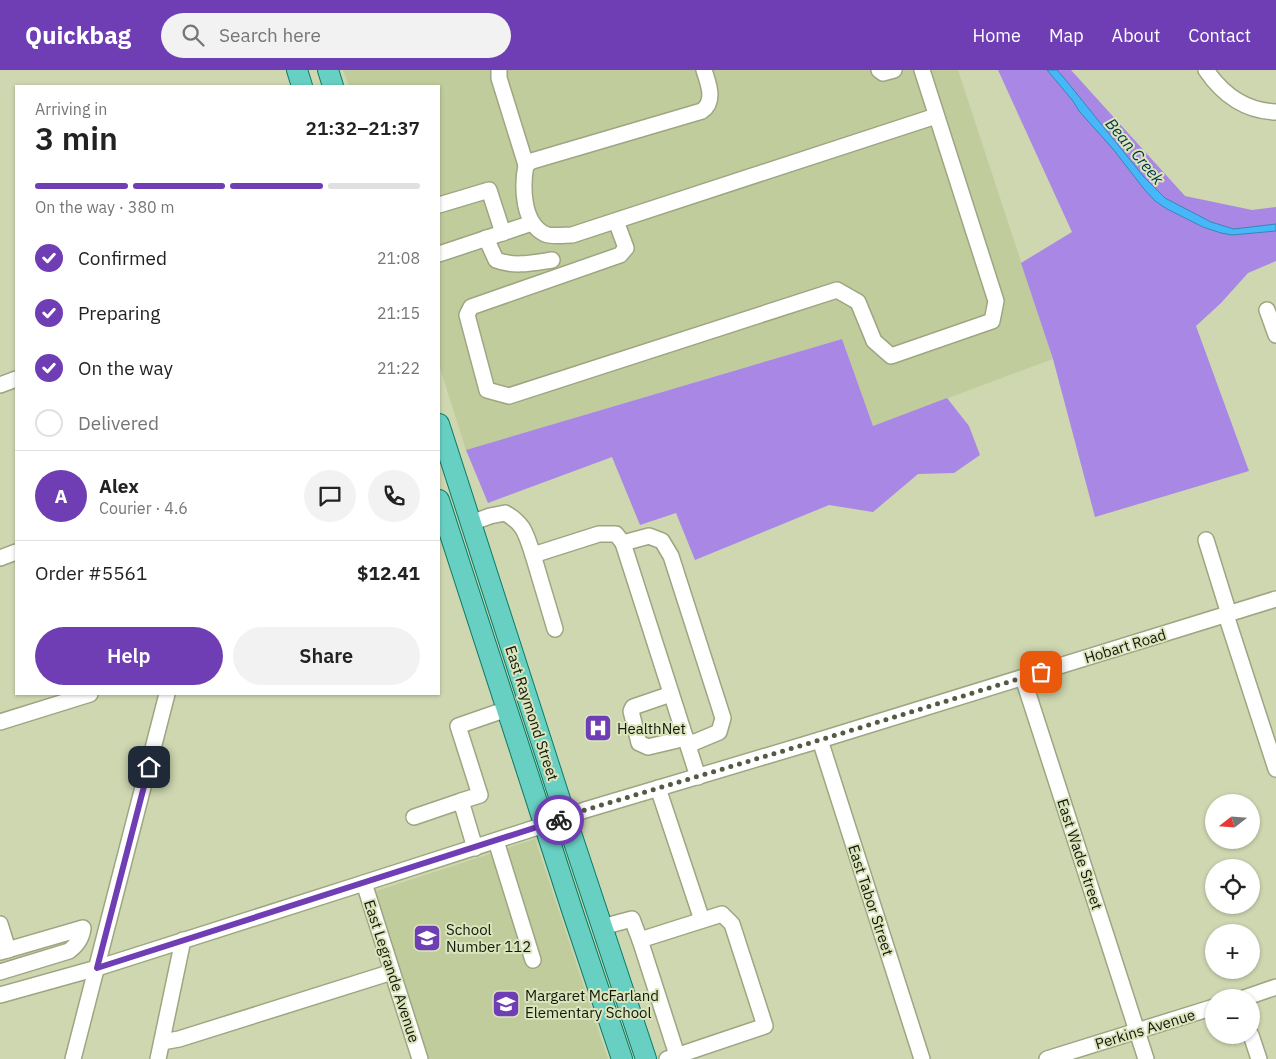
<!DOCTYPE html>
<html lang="en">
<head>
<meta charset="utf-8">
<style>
  body { margin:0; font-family:"IBM Plex Sans",sans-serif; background:#f2f2f2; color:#222; height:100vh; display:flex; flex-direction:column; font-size:19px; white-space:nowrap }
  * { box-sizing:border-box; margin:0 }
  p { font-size:16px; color:#767676 }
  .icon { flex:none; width:28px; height:28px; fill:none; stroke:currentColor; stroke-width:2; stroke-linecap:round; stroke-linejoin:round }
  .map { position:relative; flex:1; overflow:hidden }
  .details { position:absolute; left:15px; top:15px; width:425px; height:610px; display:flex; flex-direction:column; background:#fff; border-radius:0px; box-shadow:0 1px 4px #0004 }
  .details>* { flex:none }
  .needle { width:32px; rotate:253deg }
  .tools { position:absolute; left:1205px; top:724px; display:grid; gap:10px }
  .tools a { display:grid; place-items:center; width:55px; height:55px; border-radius:50%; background:#fff; box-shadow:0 1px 4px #0004; font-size:25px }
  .pin { position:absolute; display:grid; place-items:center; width:42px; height:42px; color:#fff; margin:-21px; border-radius:10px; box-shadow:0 2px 8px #0006 }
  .courier { position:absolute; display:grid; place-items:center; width:50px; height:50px; margin:-25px; border:4px solid #6f3db4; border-radius:50%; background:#fff; color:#222; box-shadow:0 1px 6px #0007 }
  .overview em { font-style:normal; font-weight:600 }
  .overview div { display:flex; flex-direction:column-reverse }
  .overview { display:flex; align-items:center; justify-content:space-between; height:85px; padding:0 20px }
  h1 { font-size:32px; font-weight:600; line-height:38px }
  .bar { display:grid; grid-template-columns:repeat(4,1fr); gap:8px 5px; align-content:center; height:60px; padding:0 20px }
  .bar i { height:6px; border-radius:4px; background:#e0e0e0 }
  .bar .on { background:#6f3db4 }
  .bar p { grid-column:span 4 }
  .line { display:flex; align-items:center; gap:12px; padding:0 20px; border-top:1px solid #e0e0e0 }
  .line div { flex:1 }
  .round { display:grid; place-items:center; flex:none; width:52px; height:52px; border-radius:26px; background:#f2f2f2 }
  ol { padding:0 20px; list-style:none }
  li { display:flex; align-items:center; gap:15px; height:55px }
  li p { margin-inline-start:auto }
  li .icon { padding:5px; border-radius:50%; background:#6f3db4; color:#fff; stroke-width:4 }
  li:last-child { color:#767676 }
  li i { width:28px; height:28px; border:2px solid #e0e0e0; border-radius:50% }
  .action { display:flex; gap:10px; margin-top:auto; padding:10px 20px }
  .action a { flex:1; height:58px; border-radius:30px; background:#6f3db4; color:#fff; font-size:20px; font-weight:600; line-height:58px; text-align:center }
  .action a+a { background:#f2f2f2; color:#222 }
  header { display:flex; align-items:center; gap:30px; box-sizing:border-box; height:70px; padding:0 25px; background:#6f3db4; color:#fff }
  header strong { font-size:24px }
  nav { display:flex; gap:28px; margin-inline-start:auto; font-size:18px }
  .search { width:350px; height:45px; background:#f2f2f2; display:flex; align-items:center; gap:12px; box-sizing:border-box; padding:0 18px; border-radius:28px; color:#767676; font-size:19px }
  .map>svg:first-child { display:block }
  .built { fill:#c1cc9d }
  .forest { fill:#a887e5 }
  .water { fill:#46b7f9; stroke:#3787b1 }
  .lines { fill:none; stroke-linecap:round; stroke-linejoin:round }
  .minor-casing { stroke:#9da681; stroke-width:18 }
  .major-casing { stroke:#0a7b67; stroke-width:22 }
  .minor { stroke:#fff; stroke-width:15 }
  .major { stroke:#68d0c2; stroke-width:20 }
  .done { stroke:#555a43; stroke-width:5; stroke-dasharray:0 9 }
  .route { stroke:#6f3db4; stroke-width:6 }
  .labels { text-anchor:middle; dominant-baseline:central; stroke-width:4; stroke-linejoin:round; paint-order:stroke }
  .street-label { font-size:15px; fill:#141709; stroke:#dbe5bd }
  .poi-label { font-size:15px; fill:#141709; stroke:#dbe5bd; text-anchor:start }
  .water-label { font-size:16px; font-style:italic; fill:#02344e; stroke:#dbe5bd }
</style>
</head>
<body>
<header>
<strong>Quickbag</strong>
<div class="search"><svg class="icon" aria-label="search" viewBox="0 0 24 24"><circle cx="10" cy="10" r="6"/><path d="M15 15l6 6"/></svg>Search here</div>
<nav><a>Home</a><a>Map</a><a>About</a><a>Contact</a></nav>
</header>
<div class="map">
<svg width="1276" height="989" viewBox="0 0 1276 989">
  <rect width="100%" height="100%" fill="#ced7b0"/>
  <!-- built -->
  <g class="built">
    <polygon points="343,0 958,0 1053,289 873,356 841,269 466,380 439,295 439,16 349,16"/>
    <polygon points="535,769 608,989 428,989 373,822"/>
  </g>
  <!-- forest -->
  <g class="forest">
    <polygon points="998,0 1071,0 1185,126 1252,140 1276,137 1276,191 1248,203 1221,233 1196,256 1249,401 1095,447 1053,289 1021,193 1072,162"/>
    <polygon points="842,269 873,356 947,328 969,356 980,385 954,403 918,404 873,442 829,435 695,490 676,443 640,455 612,387 488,433 466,380"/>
  </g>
  <!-- water -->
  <polygon class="water" points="1047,0 1057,0 1064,8 1144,107 1165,128 1211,152 1234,159 1276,154 1276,161 1232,165 1221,163 1203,157 1167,139 1155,131 1144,119 1113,79 1079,41 1073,31"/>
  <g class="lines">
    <!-- minor casing -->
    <g class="minor-casing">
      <g id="minor">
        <polyline points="499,0 499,8 526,95"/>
        <path d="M704 0C708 13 716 31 702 41L532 91 526 95C522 116 522 153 545 164 551 167 565 165 572 165L936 46"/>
        <polyline points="879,0 883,3 894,0"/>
        <path d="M1206 0C1223 25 1245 41 1276 42"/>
        <polyline points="439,135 489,120 503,163"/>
        <polyline points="616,151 626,178 620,185 471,237 467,245 487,320 509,326 837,220 858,232 874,271 891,286 992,251 996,231 922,0"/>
        <path d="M486 168 496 190C515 197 532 193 552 190"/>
        <polyline points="439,184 532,153"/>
        <polyline points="1267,240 1276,265"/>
        <polyline points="0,315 16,309"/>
        <path d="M471 453 490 446 505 443C525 454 526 465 533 485L599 464H616L623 473 698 707"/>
        <polyline points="1206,470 1229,544"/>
        <polyline points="623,473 649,466 662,471 671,486 723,648 719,662 688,675"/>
        <polyline points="533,485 555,559"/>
        <polyline points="0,488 16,482"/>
        <polyline points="1226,545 1276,699"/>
        <polyline points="1023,608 1146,989"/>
        <polyline points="671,624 633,637 631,641 639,673 648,677 686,668"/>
        <polyline points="0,652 90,624"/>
        <polyline points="820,670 922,989"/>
        <polyline points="658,718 702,850"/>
        <polyline points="414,747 461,731"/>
        <polyline points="496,771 533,890"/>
        <polyline points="475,778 461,731 480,725 458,656 507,639"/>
        <polyline points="364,813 420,989"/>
        <polyline points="0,854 8,880"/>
        <polyline points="602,857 632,849 640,870"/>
        <path d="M0 882 83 858C82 868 77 875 69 881L0 902"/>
        <polyline points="0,925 97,898 364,813 544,755 585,740 820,670 1276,529"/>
        <polyline points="1244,928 1276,917"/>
        <polyline points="1251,965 1259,989"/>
        <polyline points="162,972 179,969 392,902"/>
        <polyline points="73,989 167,624"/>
        <polyline points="158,989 183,870"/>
        <polyline points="667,989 765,956 732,854 722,844 640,870 677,985"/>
        <polyline points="1047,989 1214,937"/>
      </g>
    </g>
    <!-- major casing -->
    <g class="major-casing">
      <g id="major">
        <polyline points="297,0 302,16"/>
        <polyline points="328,0 333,16"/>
        <polyline points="439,354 566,748 646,989"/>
        <polyline points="439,430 573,843 622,989"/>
      </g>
    </g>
    <!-- minor -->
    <use href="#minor" class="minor"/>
    <!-- major -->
    <use href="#major" class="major"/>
  </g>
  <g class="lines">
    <!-- done -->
    <polyline class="done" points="559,750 585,740 820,670 1041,602"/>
    <!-- route -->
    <polyline class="route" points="149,697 97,898 559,750"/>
  </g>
  <!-- icons -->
  <defs>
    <g id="hospital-square" transform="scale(1.4375)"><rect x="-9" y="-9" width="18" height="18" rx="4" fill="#6f3db4" stroke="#dbe5bd"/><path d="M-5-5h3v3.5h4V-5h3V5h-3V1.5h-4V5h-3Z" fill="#fff"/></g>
    <g id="school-square" transform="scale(1.4375)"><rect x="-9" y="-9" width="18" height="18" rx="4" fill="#6f3db4" stroke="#dbe5bd"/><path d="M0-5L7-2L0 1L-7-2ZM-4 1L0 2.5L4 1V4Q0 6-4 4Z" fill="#fff"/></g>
  </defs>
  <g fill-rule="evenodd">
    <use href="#hospital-square" x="598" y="658"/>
    <use href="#school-square" x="427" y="868"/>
    <use href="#school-square" x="506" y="934"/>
  </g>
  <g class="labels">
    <!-- street labels -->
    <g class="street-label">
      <text transform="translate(1125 576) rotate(-17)">Hobart Road</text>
      <text transform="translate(532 643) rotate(72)">East Raymond Street</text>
      <text transform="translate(1080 784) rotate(72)">East Wade Street</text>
      <text transform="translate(871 830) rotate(72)">East Tabor Street</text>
      <text transform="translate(392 901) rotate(72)">East Legrande Avenue</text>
      <text transform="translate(1145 959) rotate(-17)">Perkins Avenue</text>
    </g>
    <!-- poi labels -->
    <g class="poi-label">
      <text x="617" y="658">HealthNet</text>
      <text x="446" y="859">School<tspan x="446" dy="17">Number 112</tspan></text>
      <text x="525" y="925">Margaret McFarland<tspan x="525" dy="17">Elementary School</tspan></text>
    </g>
    <!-- water labels -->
    <g class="water-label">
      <text transform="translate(1135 81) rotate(50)">Bean Creek</text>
    </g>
  </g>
</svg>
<div class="tools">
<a><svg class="needle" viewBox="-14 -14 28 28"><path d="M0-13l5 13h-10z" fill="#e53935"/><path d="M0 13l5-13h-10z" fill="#767676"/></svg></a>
<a><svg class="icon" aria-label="locate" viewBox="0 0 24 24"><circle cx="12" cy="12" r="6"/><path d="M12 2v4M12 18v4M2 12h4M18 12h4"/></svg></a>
<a>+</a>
<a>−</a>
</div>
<div class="pin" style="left:1041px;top:602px;background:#ea580c"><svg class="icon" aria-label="bag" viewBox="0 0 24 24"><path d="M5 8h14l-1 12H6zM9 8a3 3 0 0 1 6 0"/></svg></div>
<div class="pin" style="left:149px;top:697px;background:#1f2937"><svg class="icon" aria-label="home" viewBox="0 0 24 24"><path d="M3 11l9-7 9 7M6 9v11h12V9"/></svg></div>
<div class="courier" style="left:559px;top:750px"><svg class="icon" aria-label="bike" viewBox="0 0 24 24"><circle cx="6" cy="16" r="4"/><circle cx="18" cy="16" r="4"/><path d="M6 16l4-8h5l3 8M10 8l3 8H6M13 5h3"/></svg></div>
<section class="details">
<div class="overview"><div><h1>3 min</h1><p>Arriving in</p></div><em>21:32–21:37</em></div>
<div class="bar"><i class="on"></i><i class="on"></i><i class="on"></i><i></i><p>On the way · 380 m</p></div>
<ol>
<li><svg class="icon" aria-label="check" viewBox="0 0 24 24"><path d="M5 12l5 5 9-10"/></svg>Confirmed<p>21:08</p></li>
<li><svg class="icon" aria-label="check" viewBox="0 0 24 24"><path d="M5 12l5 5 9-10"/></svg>Preparing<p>21:15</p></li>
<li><svg class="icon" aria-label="check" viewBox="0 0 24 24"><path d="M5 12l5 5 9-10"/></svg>On the way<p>21:22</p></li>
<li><i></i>Delivered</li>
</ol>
<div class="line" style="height:90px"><b class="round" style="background:#6f3db4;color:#fff">A</b><div><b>Alex</b><p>Courier · 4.6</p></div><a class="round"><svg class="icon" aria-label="chat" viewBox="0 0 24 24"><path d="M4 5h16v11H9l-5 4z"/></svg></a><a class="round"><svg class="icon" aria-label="phone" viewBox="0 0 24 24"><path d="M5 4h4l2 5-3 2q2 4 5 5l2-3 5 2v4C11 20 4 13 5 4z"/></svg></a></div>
<div class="line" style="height:65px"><div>Order #5561</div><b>$12.41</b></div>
<div class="action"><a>Help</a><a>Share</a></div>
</section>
</div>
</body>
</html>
